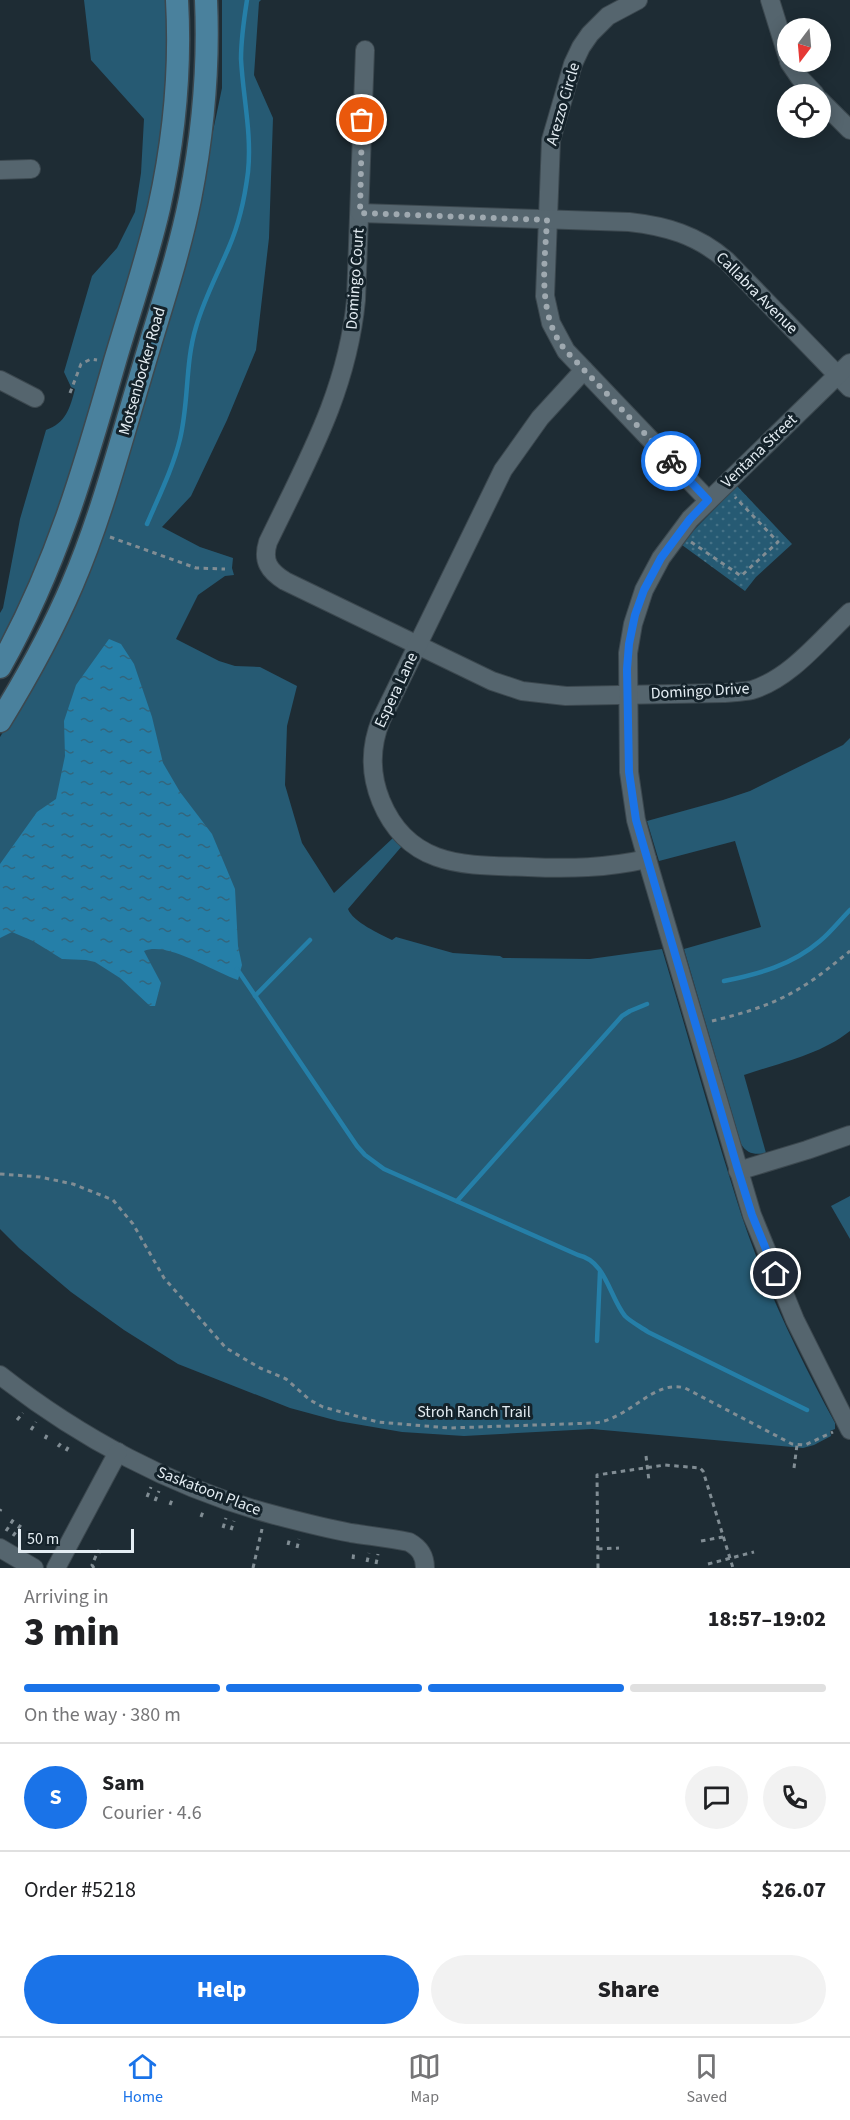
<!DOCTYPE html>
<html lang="en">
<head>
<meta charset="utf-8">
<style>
  body { margin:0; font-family:"Source Sans 3",sans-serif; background:#f2f2f2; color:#202124; height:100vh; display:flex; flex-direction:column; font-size:22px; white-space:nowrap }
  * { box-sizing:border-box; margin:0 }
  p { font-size:20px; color:#757577 }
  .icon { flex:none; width:33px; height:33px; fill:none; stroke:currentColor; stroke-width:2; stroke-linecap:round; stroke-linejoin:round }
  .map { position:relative; height:1568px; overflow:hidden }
  .drawer { display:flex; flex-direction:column; background:#fff; flex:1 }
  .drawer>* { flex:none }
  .needle { width:39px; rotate:196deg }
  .fabs { position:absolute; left:777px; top:18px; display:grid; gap:12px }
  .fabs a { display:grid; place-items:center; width:54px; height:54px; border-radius:50%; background:#fff; box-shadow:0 3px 15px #0003; font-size:30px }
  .scale { position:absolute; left:18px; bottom:15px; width:116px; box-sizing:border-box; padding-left:6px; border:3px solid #e4edf3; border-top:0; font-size:16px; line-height:21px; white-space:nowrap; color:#e4edf3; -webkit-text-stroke:4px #14222a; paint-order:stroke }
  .pin { position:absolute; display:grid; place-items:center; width:51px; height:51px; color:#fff; margin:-26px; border:3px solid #fff; border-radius:50%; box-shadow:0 2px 6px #0007 }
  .courier { position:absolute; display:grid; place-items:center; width:60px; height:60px; margin:-30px; border:4px solid #1a73e8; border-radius:50%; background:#fff; color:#222; box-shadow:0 2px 8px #0007 }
  .head em { font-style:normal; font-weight:800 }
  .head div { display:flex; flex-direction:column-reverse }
  .head { display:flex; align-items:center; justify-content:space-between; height:102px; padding:0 24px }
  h1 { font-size:39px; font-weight:800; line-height:45px }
  .bar { display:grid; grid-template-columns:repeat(4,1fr); gap:9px 6px; align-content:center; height:72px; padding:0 24px }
  .bar i { height:8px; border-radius:4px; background:#e0e0e0 }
  .bar .active { background:#1a73e8 }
  .bar p { grid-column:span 4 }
  .line { display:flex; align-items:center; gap:15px; padding:0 24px; border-top:2px solid #e0e0e0 }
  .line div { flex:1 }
  .round { display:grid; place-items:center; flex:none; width:63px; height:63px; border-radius:32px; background:#f2f2f2 }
  .action { display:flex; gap:12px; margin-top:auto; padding:12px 24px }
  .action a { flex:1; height:69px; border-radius:36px; background:#1a73e8; color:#fff; font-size:24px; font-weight:800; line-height:69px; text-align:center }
  .action a+a { background:#f2f2f2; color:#202124 }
  .menu { display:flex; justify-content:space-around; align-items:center; height:84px; border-top:2px solid #e0e0e0; background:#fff; font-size:16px; color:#757577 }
  .menu a { display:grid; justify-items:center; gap:3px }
  .menu .active { color:#1a73e8 }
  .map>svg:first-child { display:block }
  .green { fill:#265a73 }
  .park { fill:url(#park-dots) }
  .water { fill:url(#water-ripples) }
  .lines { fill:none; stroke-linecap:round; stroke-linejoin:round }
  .stream { stroke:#257fa8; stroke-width:4.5 }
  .minor-casing { stroke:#3c484f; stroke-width:20 }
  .major-casing { stroke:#3c484f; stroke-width:25 }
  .path { stroke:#818d94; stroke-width:3; stroke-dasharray:4.5 4.5; stroke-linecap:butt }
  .minor { stroke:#55656e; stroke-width:18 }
  .major { stroke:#4a819d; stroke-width:22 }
  .done { stroke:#9fa9b0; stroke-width:6; stroke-dasharray:0 10.8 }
  .route { stroke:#1a73e8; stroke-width:8 }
  .labels { text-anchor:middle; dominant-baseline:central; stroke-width:6; stroke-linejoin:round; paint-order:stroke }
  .street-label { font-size:16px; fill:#e4edf3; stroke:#14222a }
</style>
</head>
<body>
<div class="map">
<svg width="850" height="1568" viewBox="0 0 850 1568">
  <defs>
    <pattern id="park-dots" width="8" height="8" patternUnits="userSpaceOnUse" patternTransform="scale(1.5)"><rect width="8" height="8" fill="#265a73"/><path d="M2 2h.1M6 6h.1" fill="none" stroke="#457287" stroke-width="1.8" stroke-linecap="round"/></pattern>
    <pattern id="water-ripples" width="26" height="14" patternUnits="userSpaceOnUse" patternTransform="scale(1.5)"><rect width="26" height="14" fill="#257fa8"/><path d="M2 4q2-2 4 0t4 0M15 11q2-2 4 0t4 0" fill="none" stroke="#33667d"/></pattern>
  </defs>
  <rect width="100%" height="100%" fill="#1e2c34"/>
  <!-- green -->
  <g class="green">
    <path d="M84 0H168L167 88 158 164 142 237 50 539 0 646V613L3 608 20 519 46 430C66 423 70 408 75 389L71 387 64 372 92 276 117 248 135 212 141 173 144 119 91 60Z"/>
    <path d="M222 0H261L259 2 254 75 273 118 269 238 256 350 227 420 191 496 162 527 200 547 233 558 232 568 234 575 225 576 198 595 176 639 219 661 235 666 260 667 297 686 287 726 285 785 302 843 334 893 393 838 402 846 348 909C353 922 380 934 392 940L396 937 453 953 500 956 503 958 590 959 662 949C687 1032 710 1116 736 1198 760 1276 796 1351 835 1423V1429L830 1431 831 1436 814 1445 803 1448 592 1429 464 1436 402 1432 338 1421 290 1408 178 1364 124 1330 71 1292 19 1248 0 1229V737L30 688 208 155 222 88Z"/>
    <path d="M850 738V1031C820 1055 779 1063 744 1075L766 1153C755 1155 747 1154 741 1144L684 949 761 927 735 841 659 861 647 821 723 800 750 791 843 745Z"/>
    <polygon points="850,1196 850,1239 831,1206"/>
  </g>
  <!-- park -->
  <polygon class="park" points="737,486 792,544 756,577 745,591 682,545 695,529"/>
  <!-- water -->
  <path class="water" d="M109 639 121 644 134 664 152 717 163 763 180 792 212 834 235 889 238 946 242 965 238 980C214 972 167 941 144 951L161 983 155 1006H150L120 978 95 962 86 960 62 959 33 941 12 932 0 938V864L37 812 56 799 65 756 64 721 76 685Z"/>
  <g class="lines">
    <!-- stream -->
    <g class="stream">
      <path d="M147 524C159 496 173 468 180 439 189 402 185 363 196 327 204 299 218 273 229 247 239 224 245 196 248 172 252 134 243 97 241 59 241 39 244 19 247 0"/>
      <path d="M237 969 357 1146 365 1155 384 1169 578 1255C606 1261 609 1296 625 1316 631 1322 641 1327 648 1332L807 1410"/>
      <path d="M724 981C759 974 792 965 820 941 831 932 840 920 850 910"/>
      <polyline points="255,996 310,940"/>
      <polyline points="457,1201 622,1016 630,1011 647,1004"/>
      <polyline points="597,1341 600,1272"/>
    </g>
    <!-- minor casing -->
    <g class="minor-casing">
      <g id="minor">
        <polyline points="638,0 608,16 590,34 581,47 573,64 551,140 545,296 551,323 566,351 708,500"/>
        <polyline points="770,0 788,58"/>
        <path d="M365 50 356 300C347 392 307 461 268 542 262 561 269 571 285 581L492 681 522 691 566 696 724 693C733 692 743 692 752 690 791 678 821 639 850 612"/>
        <polyline points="789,62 800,78 815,94"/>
        <polyline points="820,100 850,130"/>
        <polyline points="0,170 31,169"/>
        <path d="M360 213 629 222C666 226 697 235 726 260L850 388"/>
        <polyline points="850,363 690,519 661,558 644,590 633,624 628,653 629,772 636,820 651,873 752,1215 795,1320 850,1430"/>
        <path d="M584 370 540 418 503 470 381 720C370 747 370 774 381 801 409 869 467 865 528 867 570 869 606 868 647 859"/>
        <polyline points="0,380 35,398"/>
        <polyline points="738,1171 807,1150 850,1135"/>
        <path d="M0 1375C79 1437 173 1488 271 1514 297 1521 324 1528 351 1533 370 1536 390 1538 409 1542 420 1548 425 1556 425 1568"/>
        <polyline points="0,1548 34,1568"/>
        <polyline points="56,1568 118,1452"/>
      </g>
    </g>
    <!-- major casing -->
    <g class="major-casing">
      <g id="major">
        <path d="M0 667C56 567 84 470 115 361 130 310 147 260 159 208 174 140 181 70 177 0"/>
        <path d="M0 721C27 677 52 632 72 585 101 518 119 447 140 378 157 319 178 259 190 199 203 133 209 67 206 0"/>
      </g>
    </g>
    <!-- path -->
    <g class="path">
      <polyline points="70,393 81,364 91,359 97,360"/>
      <polyline points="110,537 196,568 225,569"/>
      <polyline points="691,542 741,576 778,542 735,497"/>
      <path d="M712 1021C745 1013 776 1004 805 985 821 975 835 963 850 951"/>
      <path d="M0 1174 40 1177 73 1184 113 1200 133 1224 164 1278 226 1348 260 1368 286 1379 310 1400 323 1407 378 1422 449 1428 594 1423C629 1420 653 1379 685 1388L792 1444 805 1445 833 1432"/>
      <polyline points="17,1420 23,1413"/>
      <polyline points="31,1430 36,1422"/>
      <polyline points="45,1439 49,1431"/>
      <polyline points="58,1447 63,1440"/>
      <polyline points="66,1451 70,1444"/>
      <polyline points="646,1456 649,1481"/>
      <polyline points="794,1468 797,1445"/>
      <polyline points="147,1497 151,1487"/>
      <polyline points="155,1501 159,1491"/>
      <polyline points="170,1505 173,1497"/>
      <polyline points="0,1511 1,1509"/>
      <polyline points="201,1517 204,1509"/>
      <polyline points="223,1528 226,1518"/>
      <polyline points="231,1530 234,1521"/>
      <polyline points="6,1531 15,1517"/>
      <polyline points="13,1536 22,1523"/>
      <polyline points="701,1541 723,1537"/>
      <polyline points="288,1545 290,1537"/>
      <polyline points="297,1548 299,1539"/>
      <polyline points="598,1549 619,1548"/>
      <polyline points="353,1559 354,1551"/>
      <polyline points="367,1562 369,1553"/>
      <polyline points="376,1564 378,1554"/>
      <polyline points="708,1564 754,1552"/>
      <polyline points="94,1568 92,1565 98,1551 101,1552"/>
      <polyline points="253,1568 262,1529"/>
      <polyline points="598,1568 597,1475 665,1465 700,1468 703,1471 733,1568"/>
    </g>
    <!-- minor -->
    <use href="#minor" class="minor"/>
    <!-- major -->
    <use href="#major" class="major"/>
  </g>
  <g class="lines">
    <!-- done -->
    <path class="done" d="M362 120 360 213 547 220C545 263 536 315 566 351L671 461"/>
    <!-- route -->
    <polyline class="route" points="671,461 708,500 690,519 661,558 644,590 635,615 629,644 627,669 629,772 636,820 738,1170 752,1215 776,1274"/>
  </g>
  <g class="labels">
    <!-- street labels -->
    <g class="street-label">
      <text transform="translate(563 104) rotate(-74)">Arezzo Circle</text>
      <text transform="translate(355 279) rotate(-86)">Domingo Court</text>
      <text transform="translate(757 293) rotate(45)">Callabra Avenue</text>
      <text transform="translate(142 371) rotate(-74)">Motsenbocker Road</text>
      <text transform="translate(759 451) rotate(-44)">Ventana Street</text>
      <text transform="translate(396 690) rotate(-65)">Espera Lane</text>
      <text transform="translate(700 691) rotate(-3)">Domingo Drive</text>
      <text x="474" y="1412">Stroh Ranch Trail</text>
      <text transform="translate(209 1491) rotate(21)">Saskatoon Place</text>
    </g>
  </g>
</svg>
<div class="fabs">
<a><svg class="needle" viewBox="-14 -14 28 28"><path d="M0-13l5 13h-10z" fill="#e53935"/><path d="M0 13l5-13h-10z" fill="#757577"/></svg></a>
<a><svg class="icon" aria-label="locate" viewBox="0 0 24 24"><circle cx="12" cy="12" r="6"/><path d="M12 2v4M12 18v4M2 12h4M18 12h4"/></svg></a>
</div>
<div class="scale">50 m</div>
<div class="pin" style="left:362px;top:120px;background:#ea580c"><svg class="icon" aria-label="bag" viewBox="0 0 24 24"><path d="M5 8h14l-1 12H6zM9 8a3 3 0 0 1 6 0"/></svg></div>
<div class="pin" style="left:776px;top:1274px;background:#1f2937"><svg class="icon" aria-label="home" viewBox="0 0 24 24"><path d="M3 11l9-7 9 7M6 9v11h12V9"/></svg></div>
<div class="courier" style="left:671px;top:461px"><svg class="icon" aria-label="bike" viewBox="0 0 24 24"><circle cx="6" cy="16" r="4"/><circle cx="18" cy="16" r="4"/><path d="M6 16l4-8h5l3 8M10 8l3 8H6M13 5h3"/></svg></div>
</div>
<section class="drawer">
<div class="head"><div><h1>3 min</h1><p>Arriving in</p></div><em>18:57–19:02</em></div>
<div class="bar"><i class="active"></i><i class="active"></i><i class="active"></i><i></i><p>On the way · 380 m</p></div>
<div class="line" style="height:108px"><b class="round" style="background:#1a73e8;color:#fff">S</b><div><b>Sam</b><p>Courier · 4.6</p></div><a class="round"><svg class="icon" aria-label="chat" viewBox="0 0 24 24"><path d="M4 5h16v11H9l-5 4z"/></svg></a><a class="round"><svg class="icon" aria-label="phone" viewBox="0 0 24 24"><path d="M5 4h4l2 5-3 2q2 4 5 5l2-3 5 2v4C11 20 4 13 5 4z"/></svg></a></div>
<div class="line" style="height:78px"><div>Order #5218</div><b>$26.07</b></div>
<div class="action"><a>Help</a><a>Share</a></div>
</section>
<nav class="menu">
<a class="active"><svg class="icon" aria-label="home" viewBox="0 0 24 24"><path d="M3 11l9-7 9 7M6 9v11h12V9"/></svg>Home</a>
<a><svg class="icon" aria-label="map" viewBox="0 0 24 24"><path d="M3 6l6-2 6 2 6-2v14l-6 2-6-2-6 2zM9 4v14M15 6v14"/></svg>Map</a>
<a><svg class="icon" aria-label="saved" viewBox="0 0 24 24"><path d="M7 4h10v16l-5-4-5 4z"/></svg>Saved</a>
</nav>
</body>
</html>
